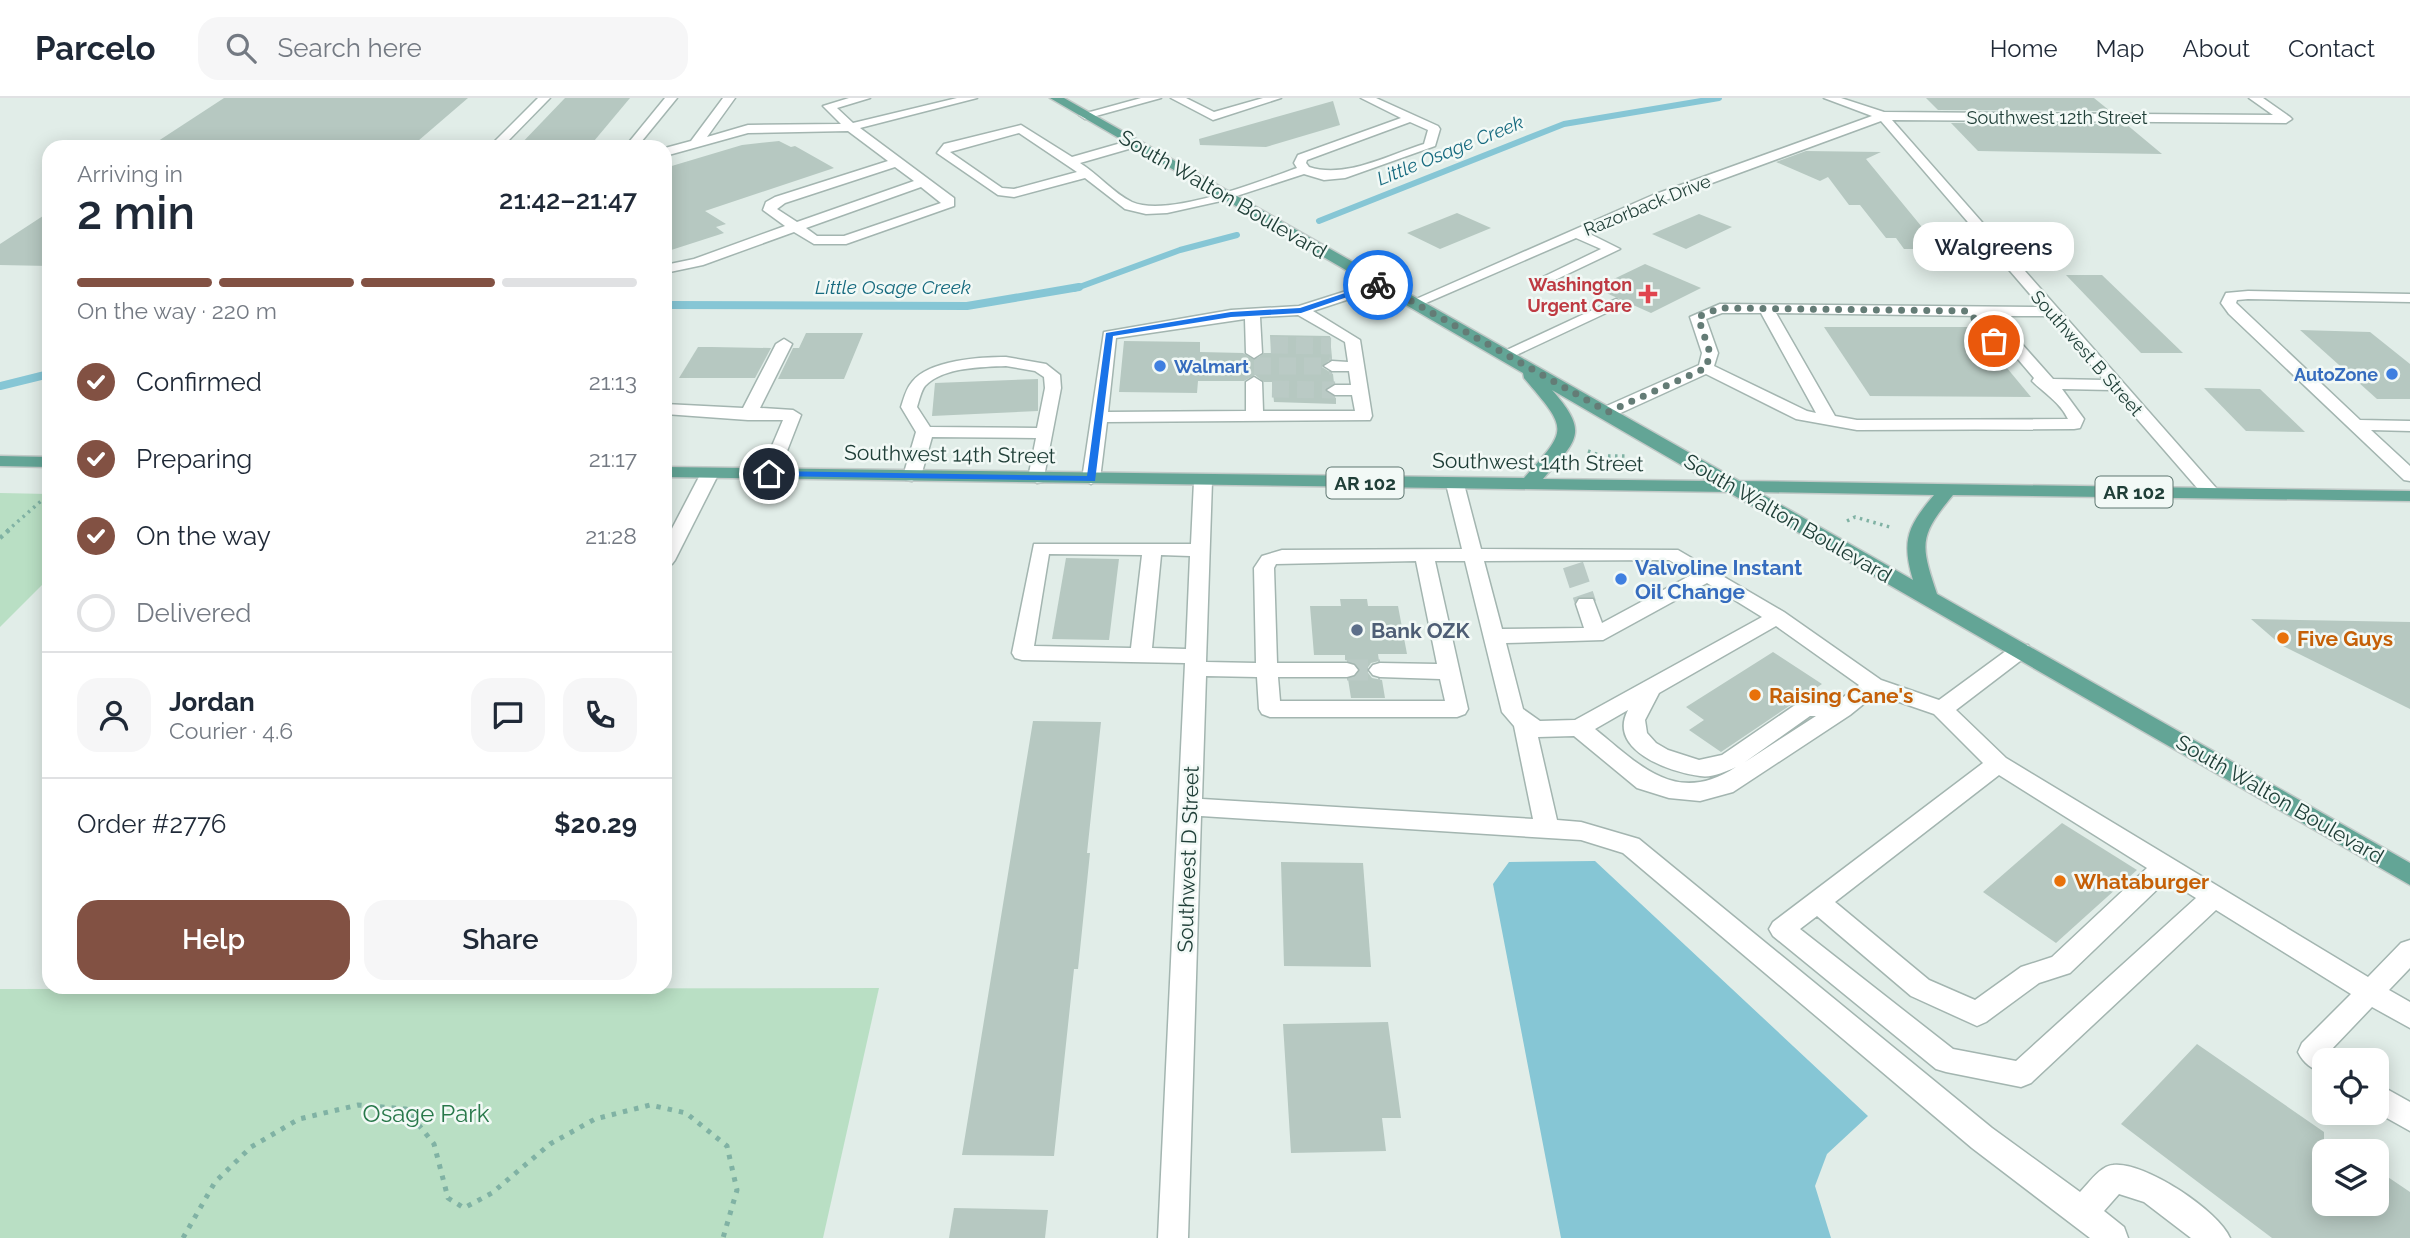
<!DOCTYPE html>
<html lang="en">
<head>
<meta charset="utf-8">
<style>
  body { margin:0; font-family:Raleway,sans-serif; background:#f6f6f7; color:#1f2937; height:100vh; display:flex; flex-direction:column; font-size:26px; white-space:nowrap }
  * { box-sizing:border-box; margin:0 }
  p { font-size:23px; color:#747a83 }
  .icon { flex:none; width:38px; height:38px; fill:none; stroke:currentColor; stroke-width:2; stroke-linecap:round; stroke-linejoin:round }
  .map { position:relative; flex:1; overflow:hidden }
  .side { position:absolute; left:42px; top:42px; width:630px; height:854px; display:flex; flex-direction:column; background:#fff; border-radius:21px; box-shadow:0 4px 18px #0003 }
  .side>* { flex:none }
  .tools { position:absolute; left:2312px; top:950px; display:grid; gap:14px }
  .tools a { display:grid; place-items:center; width:77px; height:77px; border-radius:14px; background:#fff; box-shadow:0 4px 18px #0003; font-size:35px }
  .pin { position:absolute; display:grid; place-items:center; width:60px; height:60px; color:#fff; margin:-30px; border:4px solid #fff; border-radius:50%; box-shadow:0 2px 7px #0007 }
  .courier { position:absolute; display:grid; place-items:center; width:70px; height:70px; margin:-35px; border:5px solid #1a73e8; border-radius:50%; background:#fff; color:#222; box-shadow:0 2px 9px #0007 }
  .bubble { position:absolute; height:49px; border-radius:21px; background:#fff; box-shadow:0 4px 18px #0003; font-size:23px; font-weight:600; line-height:49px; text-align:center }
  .headline em { font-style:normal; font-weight:600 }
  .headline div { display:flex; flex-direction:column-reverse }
  .headline { display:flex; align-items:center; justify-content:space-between; height:119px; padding:0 35px }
  h1 { font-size:46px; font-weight:600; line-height:52px }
  .bar { display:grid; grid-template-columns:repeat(4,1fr); gap:10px 7px; align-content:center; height:84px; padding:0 35px }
  .bar i { height:9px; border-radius:5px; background:#e0e1e3 }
  .bar .on { background:#825143 }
  .bar p { grid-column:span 4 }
  .line { display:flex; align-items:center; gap:18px; padding:0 35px; border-top:2px solid #e0e1e3 }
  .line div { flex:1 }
  .round { display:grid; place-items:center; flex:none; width:74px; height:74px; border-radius:21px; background:#f6f6f7 }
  ol { padding:0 35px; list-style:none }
  li { display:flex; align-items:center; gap:21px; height:77px }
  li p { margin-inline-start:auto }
  li .icon { padding:7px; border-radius:50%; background:#825143; color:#fff; stroke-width:4 }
  li:last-child { color:#747a83 }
  li i { width:38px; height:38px; border:4px solid #e0e1e3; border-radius:50% }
  .button { display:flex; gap:14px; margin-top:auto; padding:14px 35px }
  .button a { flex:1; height:80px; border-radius:21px; background:#825143; color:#fff; font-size:28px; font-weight:600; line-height:80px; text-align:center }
  .button a+a { background:#f6f6f7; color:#1f2937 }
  header { display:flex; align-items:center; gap:42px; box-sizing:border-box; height:98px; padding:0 35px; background:#fff; border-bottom:2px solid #e0e1e3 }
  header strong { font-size:33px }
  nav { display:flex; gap:38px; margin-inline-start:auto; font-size:24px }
  .search { width:490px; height:63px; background:#f6f6f7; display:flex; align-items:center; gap:18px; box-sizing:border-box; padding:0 24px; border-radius:21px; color:#747a83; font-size:26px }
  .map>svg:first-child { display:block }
  .green { fill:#b9dfc4 }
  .water { fill:#86c6d5 }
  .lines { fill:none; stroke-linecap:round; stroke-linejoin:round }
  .stream-far1 { stroke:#86c6d5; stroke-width:6 }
  .stream { stroke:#86c6d5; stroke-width:8 }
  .building { fill:#b6c8c1 }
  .minor-tunnel-far1 { stroke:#bacac5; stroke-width:17; stroke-dasharray:17 8; stroke-linecap:butt }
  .minor-tunnel { stroke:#bacac5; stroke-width:21; stroke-dasharray:21 10; stroke-linecap:butt }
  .minor-casing { stroke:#a3b5b0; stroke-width:3 }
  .major-casing { stroke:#c1c9c7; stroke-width:3 }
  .path-far2 { stroke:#80b2a4; stroke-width:3.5; stroke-dasharray:2.5 4.5; stroke-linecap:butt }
  .path-far1 { stroke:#80b2a4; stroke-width:4.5; stroke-dasharray:3.5 5; stroke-linecap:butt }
  .path { stroke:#80b2a4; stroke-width:5; stroke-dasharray:4.5 7; stroke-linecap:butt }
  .minor { fill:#fff; fill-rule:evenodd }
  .major { fill:#63a596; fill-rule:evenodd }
  .route { fill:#1a73e8 }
  .done { stroke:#647c76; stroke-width:7; stroke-dasharray:0 12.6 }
  .health-dot { fill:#e0444e; stroke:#f2f9f6; stroke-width:2.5 }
  .shop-dot { fill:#3f7fe0; stroke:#f2f9f6; stroke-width:2.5 }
  .service-dot { fill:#5c6f8a; stroke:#f2f9f6; stroke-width:2.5 }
  .food-dot { fill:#e8710a; stroke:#f2f9f6; stroke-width:2.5 }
  .labels { text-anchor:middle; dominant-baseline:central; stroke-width:5; stroke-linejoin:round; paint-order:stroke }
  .far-street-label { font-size:18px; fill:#203f38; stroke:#f2f9f6 }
  .far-health-label { font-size:18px; font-weight:bold; fill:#be3a42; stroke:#f2f9f6; text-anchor:end }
  .far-shop-label { font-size:18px; font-weight:bold; fill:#366cbe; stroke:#f2f9f6; text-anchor:start }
  .far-water-label { font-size:19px; font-style:italic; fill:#166a7f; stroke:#f2f9f6 }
  .shield { fill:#f2f9f6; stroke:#5f7771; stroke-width:2 }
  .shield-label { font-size:19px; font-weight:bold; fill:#203f38 }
  .street-label { font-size:21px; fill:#203f38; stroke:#f2f9f6 }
  .shop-label { font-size:21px; font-weight:bold; fill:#366cbe; stroke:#f2f9f6; text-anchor:start }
  .service-label { font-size:21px; font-weight:bold; fill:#4e5e75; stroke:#f2f9f6; text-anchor:start }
  .food-label { font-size:21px; font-weight:bold; fill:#c56008; stroke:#f2f9f6; text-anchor:start }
  .near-park-label { font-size:24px; fill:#28784a; stroke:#f2f9f6 }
</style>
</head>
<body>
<header>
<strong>Parcelo</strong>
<div class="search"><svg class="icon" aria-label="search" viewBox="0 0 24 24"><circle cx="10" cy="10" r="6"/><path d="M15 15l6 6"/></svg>Search here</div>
<nav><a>Home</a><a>Map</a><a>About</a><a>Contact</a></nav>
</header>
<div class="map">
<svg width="2410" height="1140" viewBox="0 0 2410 1140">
  <rect width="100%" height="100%" fill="#e1ede8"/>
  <!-- green -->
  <g class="green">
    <polygon points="0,395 49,396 49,480 0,529"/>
    <polygon points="879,890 823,1140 0,1140 0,891"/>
  </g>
  <!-- water -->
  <polygon class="water" points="1595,763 1868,1018 1827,1056 1815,1088 1831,1140 1561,1140 1493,786 1509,764"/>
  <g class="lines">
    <!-- stream-far1 -->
    <g class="stream-far1">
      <polyline points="1319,123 1564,26 1719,0"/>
      <polyline points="1074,191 1180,152 1237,137"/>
    </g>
    <!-- stream -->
    <g class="stream">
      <polyline points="665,207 967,208 1079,189"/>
      <polyline points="0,288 49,276"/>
    </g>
  </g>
  <!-- building -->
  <g class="building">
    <polygon points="224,0 468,0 411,49 149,49"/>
    <polygon points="565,0 630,0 589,49 518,49"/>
    <polygon points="1926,0 2094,0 2110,13 1938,12"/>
    <polygon points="1333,3 1340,27 1266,49 1200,47 1199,41"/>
    <polygon points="1951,25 2126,26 2162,56 1978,53"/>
    <polygon points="779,43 791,49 795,48 834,70 705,113 726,126 716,129 724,135 665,154 665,70 742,47"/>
    <polygon points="1806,53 1881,54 1866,61 1940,151 1904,151 1896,140 1886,140 1860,107 1849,107 1828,79 1820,83 1776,64"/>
    <polygon points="49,114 49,168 0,167 0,146"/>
    <polygon points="1457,115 1491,130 1440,151 1407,135"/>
    <polygon points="1699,116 1732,129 1686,151 1652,136"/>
    <polygon points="1645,166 1701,190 1651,215 1595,190"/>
    <polygon points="2066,177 2102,177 2183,255 2141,255"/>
    <polygon points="1824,229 1973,229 2031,299 1870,298"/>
    <polygon points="2300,232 2370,234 2410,266 2410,301 2377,301"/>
    <polygon points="806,235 863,235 844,281 778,281 793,250 799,250"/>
    <polygon points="1270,237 1330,238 1332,260 1322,269 1333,276 1334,285 1325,293 1336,300 1336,306 1274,304 1272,284 1264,284 1255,277 1244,283 1198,283 1197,295 1119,294 1124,243 1200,244 1200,254 1243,255 1255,262 1264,255 1271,255"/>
    <polygon points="698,249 712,249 771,250 755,280 679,280"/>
    <polygon points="1038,281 1038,313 932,318 935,285"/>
    <polygon points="2204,290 2260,291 2305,334 2246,333"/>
    <polygon points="1066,460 1119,461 1109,542 1052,541"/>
    <polygon points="1340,501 1367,501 1368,508 1398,508 1407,556 1378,556 1379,563 1371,565 1366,572 1372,580 1382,582 1385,600 1351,600 1348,581 1356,579 1361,572 1356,565 1345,562 1345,557 1314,557 1310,508 1341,508"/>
    <polygon points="2251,521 2410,524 2410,611 2281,547"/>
    <polygon points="1773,554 1822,586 1721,654 1689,632 1704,622 1686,609"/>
    <polygon points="1033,623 1101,624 1087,755 1090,755 1078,871 1074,871 1054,1058 962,1057"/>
    <polygon points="2062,725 2137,772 2056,845 1983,794"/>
    <polygon points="1281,764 1363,765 1371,869 1284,868"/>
    <polygon points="1388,924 1401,1020 1382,1020 1386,1053 1291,1055 1283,926"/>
    <polygon points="2197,946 2324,1034 2324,1106 2376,1106 2376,1071 2410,1094 2410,1140 2272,1140 2121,1026"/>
    <polygon points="954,1110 1048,1112 1045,1140 949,1140"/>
  </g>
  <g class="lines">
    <!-- minor-tunnel-far1 -->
    <g class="minor-tunnel-far1">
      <polyline points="1271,247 1331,248"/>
      <polyline points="1254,268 1332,268"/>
      <polyline points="1272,291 1335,292"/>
    </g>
    <!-- minor-tunnel -->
    <g class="minor-tunnel">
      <polyline points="1573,467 1586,506"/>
      <polyline points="1347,572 1380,572"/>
    </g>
    <!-- minor casing -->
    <g class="minor-casing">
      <g id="minor">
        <polygon points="538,0 550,0 502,49 489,49"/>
        <polygon points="665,0 677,0 637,49 625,49"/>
        <path d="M723 0H735L707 39 748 27 841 26 823 8 849 0H870L837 10 853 25 957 0H977L860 30 954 100V108L846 146H814L794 134 703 167 665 175V167L694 161 785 128 763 112 766 104 775 99 888 63 848 33 748 35 665 58V50L691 43ZM895 69 914 83 797 124 777 111 785 105ZM921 89 941 105 844 138H817L806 130Z"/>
        <polygon points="1141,0 1161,0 1085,21 1079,17"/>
        <polygon points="1171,0 1186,0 1214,14 1263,0 1281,0 1213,22"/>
        <path d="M1361 0H1376L1438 28 1440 31 1435 48 1345 80 1324 82 1304 76 1221 103 1167 115 1146 116 1125 111 1085 80 1014 99 998 97 937 55 944 46 1021 27 1072 59 1135 41 1141 45 1139 48 1080 65C1098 76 1113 95 1132 104 1168 120 1260 83 1297 70L1294 65 1298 57 1401 20ZM1410 24 1428 32 1424 46C1388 57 1346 81 1309 69L1306 65 1307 62ZM1019 35 1077 74 1014 91 1002 90 950 54Z"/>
        <path d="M1824 0H1841L1884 14 2273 17 2249 0H2263L2290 19 2292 21 2286 25 1892 22 2217 391 2220 395 2217 399H2205L2112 292 2062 291 2084 321 2080 330 2074 331 1857 332 1796 321 1706 276 1614 318H1602L1600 314 1602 310 1699 267 1702 255 1690 219 1720 206 2041 209 1881 23 1663 103 1588 135 1620 151 1555 182 1550 183 1543 179 1601 151 1576 140 1419 208 1414 209 1407 205 1653 97 1872 18ZM1722 215H1761L1816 315 1807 313 1714 268 1718 255 1706 221ZM1776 215 1981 218 2034 280 2032 283C2044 295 2060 304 2068 321L1857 322 1835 318ZM1997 218H2049L2104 282 2053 281Z"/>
        <path d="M1381 182 1388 186 1386 189 1313 213 1360 242 1372 318 1370 322 1107 324 1100 381 1091 386 1082 381 1104 234 1231 212 1299 208ZM1298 217 1345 244 1348 264 1332 263 1324 268 1332 273H1349L1351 287H1335L1327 292 1335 297H1352L1355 313H1263L1262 284 1254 279 1246 284V313L1108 314 1116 240 1245 221 1246 255 1254 260 1262 255 1260 219Z"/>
        <polygon points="2248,193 2410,196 2410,204 2248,201 2237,202 2236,205 2360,322 2410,323 2410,333 2371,332 2410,368 2410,383 2404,382 2229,216 2221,205 2226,195"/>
        <polygon points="1616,201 1623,205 1621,208 1510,260 1504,262 1496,257"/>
        <polygon points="784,241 792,246 760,310 793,312 801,317 778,376 769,381 760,376 783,322 748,322 665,316 665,306 743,310 776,246"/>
        <path d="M1006 259 1046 266 1060 277 1061 290 1043 384 1037 385 1028 380 1036 340 932 339 921 378 912 383 906 382 903 378 916 334 901 309C904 300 906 291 912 284 929 262 980 259 1006 259ZM1006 268 1035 273 1044 279 1045 290 1037 330 930 329 917 309C919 303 921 293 925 288 943 269 982 269 1006 268Z"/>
        <polygon points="710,370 719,375 675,462 672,466 665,468 665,444 701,375"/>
        <path d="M1203 378 1212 383 1206 564 1256 565 1254 470 1262 458 1282 452 1462 451 1446 386 1455 381 1464 386 1481 451 1678 452 1784 514 1881 582 1939 602 2014 547H2028L2031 552 2028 557 1956 612 2006 660 2368 879 2401 845 2410 842V870L2389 892 2410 904V930L2372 909 2331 952 2338 962H2324V975C2312 971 2304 966 2298 954L2302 945 2351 896 2216 812 2031 985 2021 989 1946 974 1936 971 1773 838 1769 831 1773 824 1983 665 1934 616 1876 596 1850 617 1733 694 1700 703 1669 700 1637 690 1574 638 1538 639 1557 722 1581 724 1639 741 1992 1030 2080 1094C2089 1085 2100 1068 2113 1067 2144 1063 2219 1113 2230 1140H2191L2144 1104 2119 1096 2104 1113 2124 1129 2128 1140H2090L1972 1050 1623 755 1581 742 1201 718 1188 1140H1158L1185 565 1022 562 1015 560 1012 555 1034 446H1191L1194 383ZM1049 456 1142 457 1131 550 1034 548ZM1161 457 1190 458 1186 551 1152 550ZM1669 462 1693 476 1602 525 1593 501H1579L1576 506 1584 530 1502 531 1484 463ZM1416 463 1437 566 1380 565 1373 567 1369 572 1373 577 1380 579 1440 581 1445 603H1280L1278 579H1347L1354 577 1358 572 1354 567 1347 565H1277L1274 470 1276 466ZM1435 463H1465L1502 614 1514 628 1533 721 1202 701 1206 578 1257 579 1259 611 1262 616 1270 619H1457L1465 616 1468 611ZM1707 485 1762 519 1575 622 1540 623 1523 611 1506 545 1603 542ZM1776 528 1859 587 1837 604 1806 602 1798 605 1722 657 1699 662 1668 652 1656 645 1647 635 1645 622 1659 595ZM1628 612C1607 652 1669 674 1700 678 1712 680 1725 674 1736 669 1676 708 1641 668 1595 631ZM1810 618H1816L1745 664ZM1999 677 2147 770 2052 859 2021 869 1975 902 1929 882 1835 804ZM2167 782 2196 800 2016 963 1953 951 1800 831 1817 818 1911 898 1977 928 1986 924 2039 885 2070 875Z"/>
        <polygon points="2376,985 2410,1004 2410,1033 2376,1014"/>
      </g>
    </g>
    <!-- major casing -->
    <g class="major-casing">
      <g id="major">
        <path d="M1050 0H1064L1739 383 2410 393V403L1953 397C1919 438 1920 446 1937 496L2410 765V787L1728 394 665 379V369L1524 380C1569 330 1568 332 1524 280L1523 275ZM1552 292 1709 383 1543 381C1577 342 1590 335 1552 292ZM1758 394 1934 397C1908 428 1901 442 1913 482Z"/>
        <polygon points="0,358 49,359 49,369 0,368"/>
      </g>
    </g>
    <!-- path-far2 -->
    <g class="path-far2">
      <polyline points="1588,353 1616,363"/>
      <polyline points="1608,358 1628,358"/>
      <polyline points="1847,423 1855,419 1893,430"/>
      <polyline points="7,433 49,396"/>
    </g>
    <!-- path-far1 -->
    <polyline class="path-far1" points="0,440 9,432"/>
    <!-- path -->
    <polyline class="path" points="183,1140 215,1084 251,1049 299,1021 358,1007 406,1011 434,1046 448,1100 464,1110 492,1095 550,1046 595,1021 650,1007 686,1015 727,1048 737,1092 723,1140"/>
    <!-- minor -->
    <use href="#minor" class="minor"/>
    <!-- major -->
    <use href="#major" class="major"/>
  </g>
  <!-- route -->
  <polygon class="route" points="1375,185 1382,187 1301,215 1231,219 1113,238 1095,383 769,378 764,376 769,373 1087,378 1106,235 1231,214 1300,210"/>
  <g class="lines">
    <!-- done -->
    <polyline class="done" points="1378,187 1381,186 1608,314 1706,270 1710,255 1698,219 1720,210 1968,213 1994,243"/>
  </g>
  <!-- markers -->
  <path class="health-dot" d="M1644.5 185.5h7v7h7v7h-7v7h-7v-7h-7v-7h7z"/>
  <g class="shop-dot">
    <circle cx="1160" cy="268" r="7"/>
    <circle cx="2392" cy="276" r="7"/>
    <circle cx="1621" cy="481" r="7"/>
  </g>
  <circle class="service-dot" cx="1357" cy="532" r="7"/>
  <g class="food-dot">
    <circle cx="2283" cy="540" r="7"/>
    <circle cx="1755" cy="597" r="7"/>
    <circle cx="2060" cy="783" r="7"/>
  </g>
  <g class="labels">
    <!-- far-street labels -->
    <g class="far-street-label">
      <text x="2057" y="19">Southwest 12th Street</text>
      <text transform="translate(1647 107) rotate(-22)">Razorback Drive</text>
      <text transform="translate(2087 255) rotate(49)">Southwest B Street</text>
    </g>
    <!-- far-health labels -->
    <g class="far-health-label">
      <text x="1632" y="186">Washington<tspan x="1632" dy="21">Urgent Care</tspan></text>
    </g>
    <!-- far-shop labels -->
    <g class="far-shop-label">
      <text x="1174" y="268">Walmart</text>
      <text x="2378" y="276" text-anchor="end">AutoZone</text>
    </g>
    <!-- far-water labels -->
    <g class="far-water-label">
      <text transform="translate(1450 52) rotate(-22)">Little Osage Creek</text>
      <text x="893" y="189">Little Osage Creek</text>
    </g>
    <!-- shield labels -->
    <g class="shield">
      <rect x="1326.5" y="369.5" width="77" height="31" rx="5"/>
      <rect x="2095.5" y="378.5" width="77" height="31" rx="5"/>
    </g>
    <g class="shield-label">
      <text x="1365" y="385">AR 102</text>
      <text x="2134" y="394">AR 102</text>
    </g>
    <!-- street labels -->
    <g class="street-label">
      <text transform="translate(1223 96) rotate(30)">South Walton Boulevard</text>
      <text transform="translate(950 356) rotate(1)">Southwest 14th Street</text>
      <text transform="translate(1538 364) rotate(1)">Southwest 14th Street</text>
      <text transform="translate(1788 420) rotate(30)">South Walton Boulevard</text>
      <text transform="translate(2280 701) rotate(30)">South Walton Boulevard</text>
      <text transform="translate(1188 761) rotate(-88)">Southwest D Street</text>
    </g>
    <!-- shop labels -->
    <g class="shop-label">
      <text x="1635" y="469">Valvoline Instant<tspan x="1635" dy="24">Oil Change</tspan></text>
    </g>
    <!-- service labels -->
    <g class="service-label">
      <text x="1371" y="532">Bank OZK</text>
    </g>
    <!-- food labels -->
    <g class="food-label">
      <text x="2297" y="540">Five Guys</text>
      <text x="1769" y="597">Raising Cane's</text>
      <text x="2074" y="783">Whataburger</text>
    </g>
    <!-- near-park labels -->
    <g class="near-park-label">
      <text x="426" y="1015">Osage Park</text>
    </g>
  </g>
</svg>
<div class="tools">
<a><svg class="icon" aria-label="locate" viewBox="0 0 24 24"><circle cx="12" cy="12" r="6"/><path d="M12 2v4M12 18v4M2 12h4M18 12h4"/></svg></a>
<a><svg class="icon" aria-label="layers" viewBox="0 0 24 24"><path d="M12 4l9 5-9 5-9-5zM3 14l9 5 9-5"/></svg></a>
</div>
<div class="pin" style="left:1994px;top:243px;background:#ea580c"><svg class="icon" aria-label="bag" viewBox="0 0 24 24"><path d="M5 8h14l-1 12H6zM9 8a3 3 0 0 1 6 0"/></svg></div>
<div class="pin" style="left:769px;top:376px;background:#1f2937"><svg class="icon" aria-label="home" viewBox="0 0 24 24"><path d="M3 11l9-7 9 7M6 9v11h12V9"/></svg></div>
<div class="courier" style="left:1378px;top:187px"><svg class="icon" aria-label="bike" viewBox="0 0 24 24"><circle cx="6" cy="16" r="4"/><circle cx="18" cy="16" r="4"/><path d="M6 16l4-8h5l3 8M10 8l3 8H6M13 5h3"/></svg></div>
<div class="bubble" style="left:1913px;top:124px;width:161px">Walgreens</div>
<section class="side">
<div class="headline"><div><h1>2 min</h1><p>Arriving in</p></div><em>21:42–21:47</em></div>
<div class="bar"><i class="on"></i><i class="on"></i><i class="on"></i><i></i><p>On the way · 220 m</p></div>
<ol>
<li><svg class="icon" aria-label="check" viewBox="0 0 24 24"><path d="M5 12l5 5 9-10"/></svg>Confirmed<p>21:13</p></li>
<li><svg class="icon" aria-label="check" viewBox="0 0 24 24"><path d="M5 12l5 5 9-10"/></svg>Preparing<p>21:17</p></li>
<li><svg class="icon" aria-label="check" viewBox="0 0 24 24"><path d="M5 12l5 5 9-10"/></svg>On the way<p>21:28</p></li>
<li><i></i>Delivered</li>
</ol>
<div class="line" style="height:126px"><a class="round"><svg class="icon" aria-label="person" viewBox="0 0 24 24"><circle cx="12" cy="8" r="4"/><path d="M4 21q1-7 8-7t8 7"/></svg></a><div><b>Jordan</b><p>Courier · 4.6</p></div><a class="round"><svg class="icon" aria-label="chat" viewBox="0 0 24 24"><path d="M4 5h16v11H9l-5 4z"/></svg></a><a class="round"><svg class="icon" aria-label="phone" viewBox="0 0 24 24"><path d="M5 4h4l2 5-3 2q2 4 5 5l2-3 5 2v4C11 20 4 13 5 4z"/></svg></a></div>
<div class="line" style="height:91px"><div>Order #2776</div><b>$20.29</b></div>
<div class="button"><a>Help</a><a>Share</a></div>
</section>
</div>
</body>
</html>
